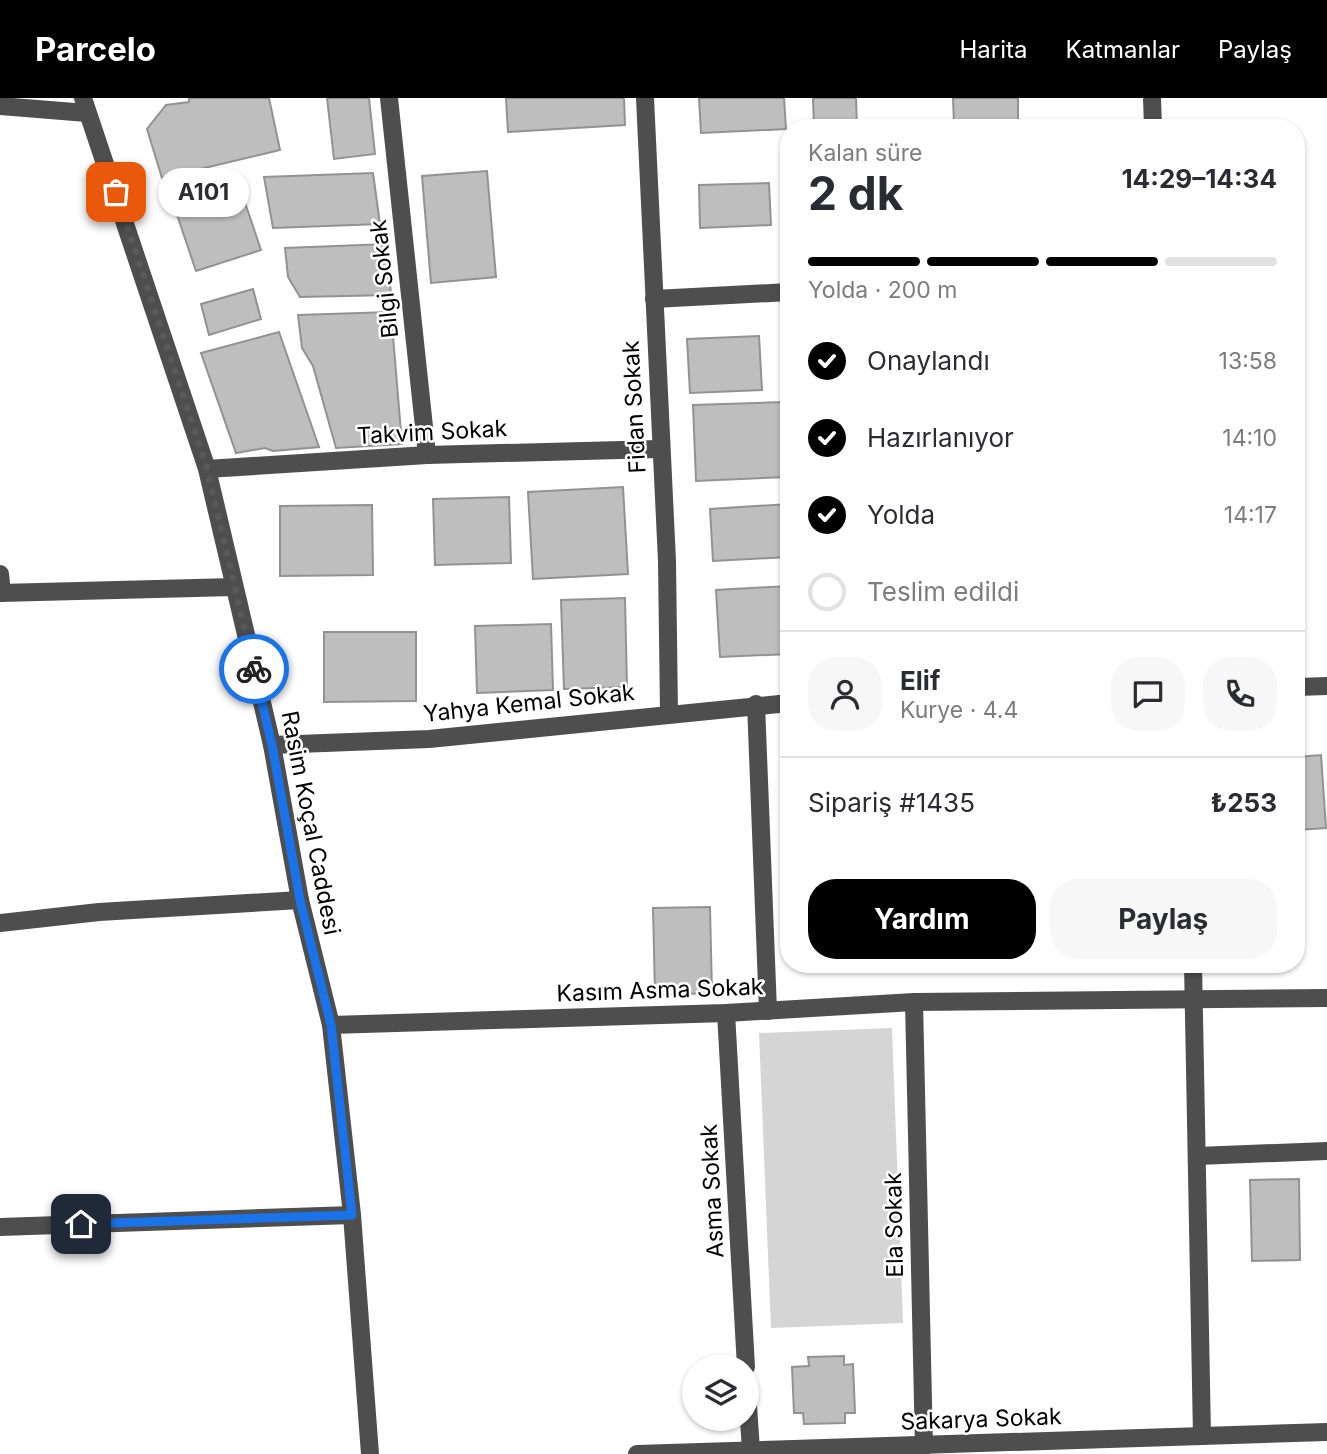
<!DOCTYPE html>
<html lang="tr">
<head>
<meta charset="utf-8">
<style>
  body { margin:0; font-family:Inter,sans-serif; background:#f7f7f7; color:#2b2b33; height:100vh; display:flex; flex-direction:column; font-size:26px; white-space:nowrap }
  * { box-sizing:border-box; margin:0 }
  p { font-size:23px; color:#7c7c81 }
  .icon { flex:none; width:38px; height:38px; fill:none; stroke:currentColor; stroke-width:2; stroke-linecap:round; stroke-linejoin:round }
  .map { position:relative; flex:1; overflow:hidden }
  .sheet { position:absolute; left:780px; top:21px; width:525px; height:854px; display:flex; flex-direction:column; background:#fff; border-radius:28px; box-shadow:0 2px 5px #0004 }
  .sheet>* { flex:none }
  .buttons { position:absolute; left:682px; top:1256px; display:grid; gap:14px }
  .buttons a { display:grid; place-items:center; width:77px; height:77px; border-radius:50%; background:#fff; box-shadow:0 2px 5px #0004; font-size:35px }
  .pin { position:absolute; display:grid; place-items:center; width:60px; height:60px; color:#fff; margin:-30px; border-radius:14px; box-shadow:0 4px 10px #0006 }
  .courier { position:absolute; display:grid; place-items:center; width:70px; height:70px; margin:-35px; border:5px solid #1a73e8; border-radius:50%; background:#fff; color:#222; box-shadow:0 2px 9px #0007 }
  .bubble { position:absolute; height:49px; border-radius:24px; background:#fff; box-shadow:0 2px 5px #0004; font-size:23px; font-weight:700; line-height:49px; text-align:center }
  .head em { font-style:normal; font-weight:700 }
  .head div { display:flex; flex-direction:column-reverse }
  .head { display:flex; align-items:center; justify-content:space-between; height:119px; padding:0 28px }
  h1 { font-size:46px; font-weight:700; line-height:52px }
  .bar { display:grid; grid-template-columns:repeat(4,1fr); gap:10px 7px; align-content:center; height:84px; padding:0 28px }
  .bar i { height:9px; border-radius:5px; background:#e1e1e2 }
  .bar .on { background:#000 }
  .bar p { grid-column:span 4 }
  .line { display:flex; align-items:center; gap:18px; padding:0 28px; border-top:2px solid #e1e1e2 }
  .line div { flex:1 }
  .round { display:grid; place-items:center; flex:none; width:74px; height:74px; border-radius:28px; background:#f7f7f7 }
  ol { padding:0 28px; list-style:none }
  li { display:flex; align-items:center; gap:21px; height:77px }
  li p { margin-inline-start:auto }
  li .icon { padding:7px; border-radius:50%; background:#000; color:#fff; stroke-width:4 }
  li:last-child { color:#7c7c81 }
  li i { width:38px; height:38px; border:4px solid #e1e1e2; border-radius:50% }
  .action { display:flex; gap:14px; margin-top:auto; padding:14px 28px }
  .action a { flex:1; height:80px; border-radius:28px; background:#000; color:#fff; font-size:28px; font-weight:700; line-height:80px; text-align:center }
  .action a+a { background:#f7f7f7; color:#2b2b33 }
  header { display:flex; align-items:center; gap:42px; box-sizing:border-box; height:98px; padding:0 35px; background:#000; color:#fff }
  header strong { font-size:33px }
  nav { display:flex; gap:38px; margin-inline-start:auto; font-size:24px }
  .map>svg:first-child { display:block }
  .green { fill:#d5d5d5 }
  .building { fill:#bebebe; stroke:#929292; stroke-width:2 }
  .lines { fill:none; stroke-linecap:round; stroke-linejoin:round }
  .minor { stroke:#4e4e4e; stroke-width:18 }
  .done { stroke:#595959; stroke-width:7; stroke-dasharray:0 12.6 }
  .route { stroke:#1a73e8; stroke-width:9 }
  .labels { text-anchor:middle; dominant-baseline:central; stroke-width:5; stroke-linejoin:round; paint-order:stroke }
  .street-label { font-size:23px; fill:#000; stroke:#fff }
</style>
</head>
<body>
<header>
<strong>Parcelo</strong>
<nav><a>Harita</a><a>Katmanlar</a><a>Paylaş</a></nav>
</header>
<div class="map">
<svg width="1327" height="1356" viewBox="0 0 1327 1356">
  <rect width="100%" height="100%" fill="#fff"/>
  <!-- green -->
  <polygon class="green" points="892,930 903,1225 771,1230 759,935"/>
  <!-- building -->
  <g class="building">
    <polygon points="189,0 269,0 280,52 162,80 147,31 166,7 189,4"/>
    <polygon points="327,0 369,0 375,56 334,61"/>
    <polygon points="506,0 624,0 625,27 508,34"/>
    <polygon points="699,0 784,0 786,31 701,35"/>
    <polygon points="813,0 856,0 857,30 814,30"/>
    <polygon points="953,0 1018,0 1018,24 954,26"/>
    <polygon points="487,73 496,179 431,185 422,78"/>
    <polygon points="373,75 380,126 273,130 264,79"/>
    <polygon points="237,81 261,152 196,173 172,102"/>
    <polygon points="769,85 771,127 700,130 699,87"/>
    <polygon points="387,146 391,197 300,199 288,179 285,150"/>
    <polygon points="253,191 261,221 209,237 201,206"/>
    <polygon points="391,214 402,346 336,350 313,268 302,250 298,217"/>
    <polygon points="279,234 319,349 273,353 265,350 236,355 201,255"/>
    <polygon points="759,238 762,292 690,295 687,241"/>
    <polygon points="784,304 787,379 696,383 693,307"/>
    <polygon points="623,389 628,476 533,481 528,394"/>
    <polygon points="509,399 511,465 435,467 433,401"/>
    <polygon points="789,406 789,459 713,463 710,411"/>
    <polygon points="372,407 373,477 280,478 280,408"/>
    <polygon points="789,488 789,556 720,559 716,492"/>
    <polygon points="625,500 627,589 564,591 561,502"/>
    <polygon points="551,526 553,592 477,595 475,528"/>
    <polygon points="324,534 416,534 416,603 324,604"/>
    <polygon points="1321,657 1326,730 1297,732 1297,659"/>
    <polygon points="710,809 712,895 655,897 653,810"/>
    <polygon points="1299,1081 1300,1162 1252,1163 1250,1082"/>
    <polygon points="844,1258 844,1267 853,1266 855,1315 845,1315 845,1325 804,1326 803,1315 794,1315 792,1269 809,1268 808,1259"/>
  </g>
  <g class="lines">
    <!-- minor -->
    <g class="minor">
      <polyline points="83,0 207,371 272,647 300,802 331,927 352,1117 370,1356"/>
      <polyline points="389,0 427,357"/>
      <polyline points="645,0 667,463 669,615"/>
      <polyline points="1152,0 1153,30"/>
      <polyline points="0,8 87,15"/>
      <polyline points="654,201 789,194"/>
      <polyline points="207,371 427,357 659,351"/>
      <polyline points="0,476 2,495"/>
      <polyline points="0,495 234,489"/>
      <polyline points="1297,589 1327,588"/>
      <polyline points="756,606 768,913"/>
      <polyline points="272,647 429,641 789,605"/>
      <polyline points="0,825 99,814 300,802"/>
      <polyline points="1193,866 1202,1338"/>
      <polyline points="914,904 924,1349"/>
      <polyline points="726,915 746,1269"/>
      <polyline points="331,927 726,915 914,904 1327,900"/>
      <polyline points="1197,1058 1327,1053"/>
      <polyline points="0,1129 352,1117"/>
      <polyline points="747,1293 751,1352"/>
      <polyline points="637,1356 1327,1334"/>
    </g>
  </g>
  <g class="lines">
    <!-- done -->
    <polyline class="done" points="116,94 207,371 254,571"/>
    <!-- route -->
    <polyline class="route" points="81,1126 352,1117 331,927 300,802 272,647 254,571"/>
  </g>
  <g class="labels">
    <!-- street labels -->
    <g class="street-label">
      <text transform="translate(384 181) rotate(-96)">Bilgi Sokak</text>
      <text transform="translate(634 309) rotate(-93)">Fidan Sokak</text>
      <text transform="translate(432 334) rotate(-3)">Takvim Sokak</text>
      <text transform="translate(529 605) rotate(-6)">Yahya Kemal Sokak</text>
      <text transform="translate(311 725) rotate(79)">Rasim Koçal Caddesi</text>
      <text transform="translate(660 892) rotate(-2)">Kasım Asma Sokak</text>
      <text transform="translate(712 1093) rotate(-93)">Asma Sokak</text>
      <text transform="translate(894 1127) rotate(-91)">Ela Sokak</text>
      <text transform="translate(981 1321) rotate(-2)">Sakarya Sokak</text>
    </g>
  </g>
</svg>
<div class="buttons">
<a><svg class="icon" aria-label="layers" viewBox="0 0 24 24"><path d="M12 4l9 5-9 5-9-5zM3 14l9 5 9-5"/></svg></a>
</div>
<div class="pin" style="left:116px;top:94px;background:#ea580c"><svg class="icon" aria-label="bag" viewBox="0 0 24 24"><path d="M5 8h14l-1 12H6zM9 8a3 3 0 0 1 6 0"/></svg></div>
<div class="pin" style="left:81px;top:1126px;background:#1f2937"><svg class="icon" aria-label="home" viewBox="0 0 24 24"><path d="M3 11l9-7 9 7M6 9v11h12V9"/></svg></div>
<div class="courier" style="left:254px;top:571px"><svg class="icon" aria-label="bike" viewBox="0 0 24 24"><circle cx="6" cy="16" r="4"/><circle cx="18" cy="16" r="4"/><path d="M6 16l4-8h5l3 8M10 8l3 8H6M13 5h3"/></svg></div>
<div class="bubble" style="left:158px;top:70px;width:91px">A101</div>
<section class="sheet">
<div class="head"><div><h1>2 dk</h1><p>Kalan süre</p></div><em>14:29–14:34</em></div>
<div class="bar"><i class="on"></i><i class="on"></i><i class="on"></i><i></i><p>Yolda · 200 m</p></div>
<ol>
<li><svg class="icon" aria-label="check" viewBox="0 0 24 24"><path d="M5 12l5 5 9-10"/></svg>Onaylandı<p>13:58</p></li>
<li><svg class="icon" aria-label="check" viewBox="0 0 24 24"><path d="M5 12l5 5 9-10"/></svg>Hazırlanıyor<p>14:10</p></li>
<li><svg class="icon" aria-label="check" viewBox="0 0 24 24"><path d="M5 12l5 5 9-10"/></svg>Yolda<p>14:17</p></li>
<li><i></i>Teslim edildi</li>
</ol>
<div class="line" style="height:126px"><a class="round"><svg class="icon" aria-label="person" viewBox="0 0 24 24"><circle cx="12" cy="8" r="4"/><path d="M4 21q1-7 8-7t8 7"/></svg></a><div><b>Elif</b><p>Kurye · 4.4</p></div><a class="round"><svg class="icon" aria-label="chat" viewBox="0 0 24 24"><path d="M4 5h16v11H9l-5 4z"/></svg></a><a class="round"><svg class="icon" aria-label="phone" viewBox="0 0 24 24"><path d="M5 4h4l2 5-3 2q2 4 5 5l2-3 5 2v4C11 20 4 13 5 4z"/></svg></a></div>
<div class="line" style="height:91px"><div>Sipariş #1435</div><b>₺253</b></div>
<div class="action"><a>Yardım</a><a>Paylaş</a></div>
</section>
</div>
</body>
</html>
